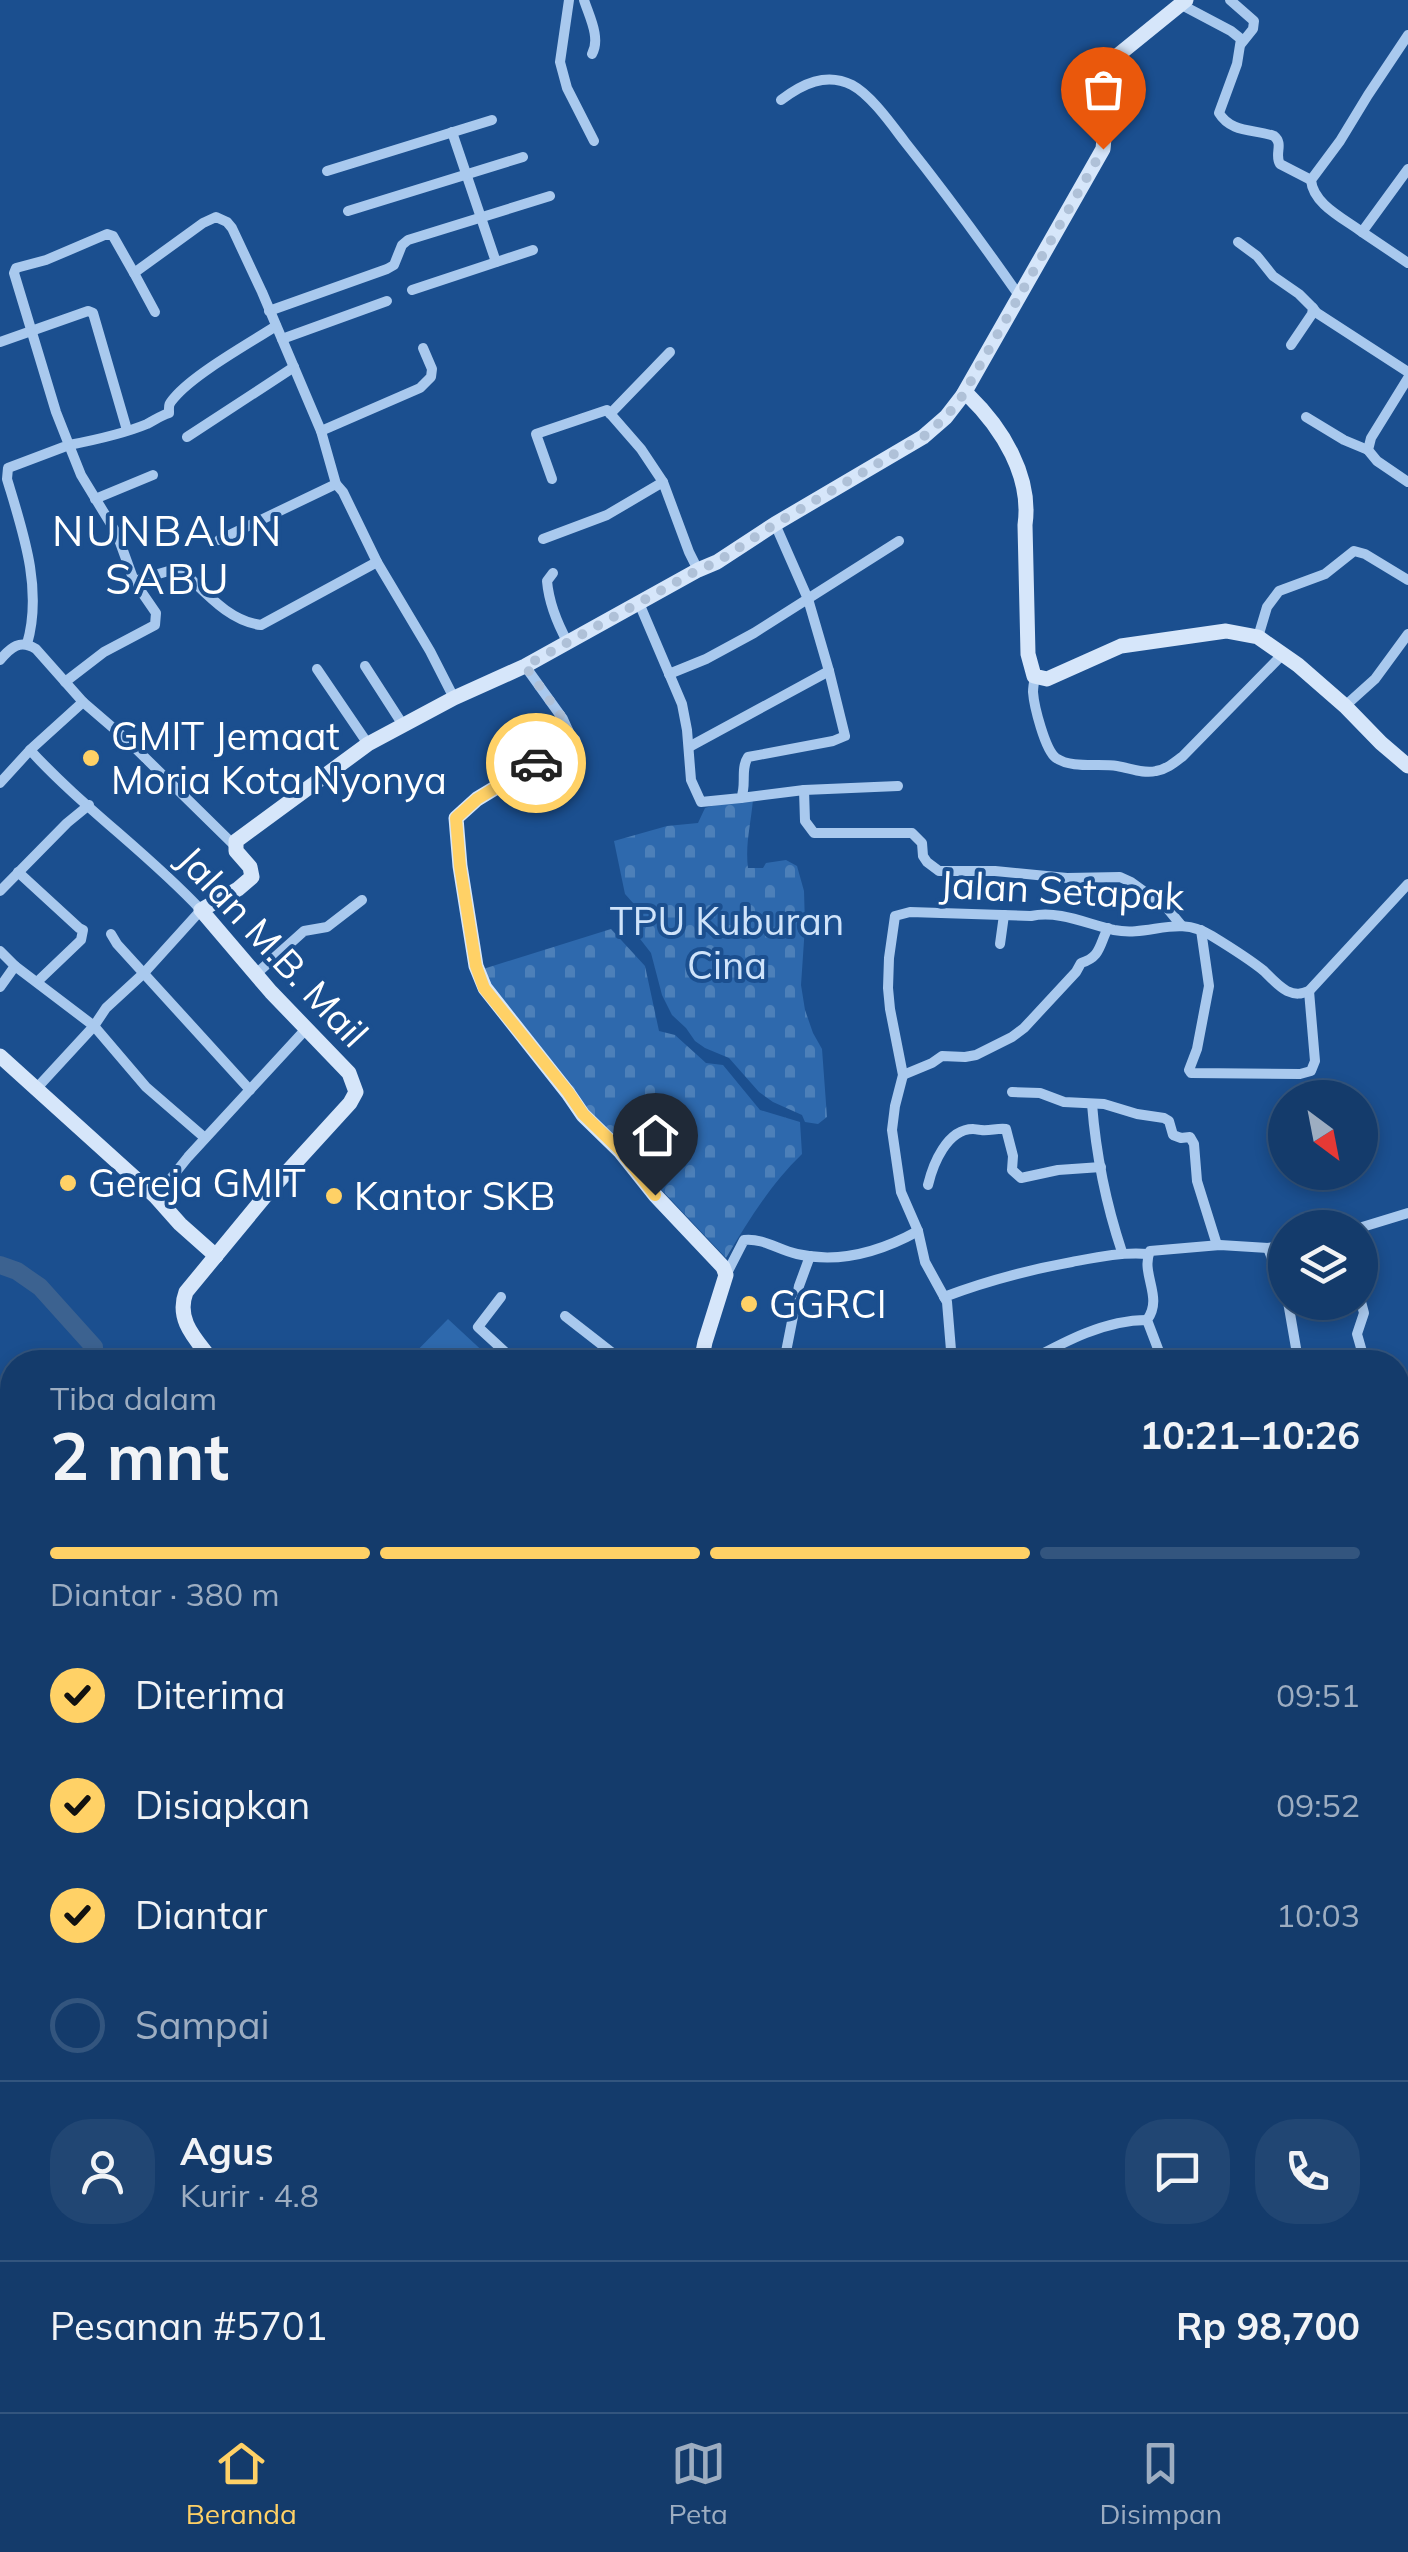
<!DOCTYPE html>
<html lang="id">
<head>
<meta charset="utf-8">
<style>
  body { margin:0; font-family:Mulish,sans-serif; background:#214673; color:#f1f3f6; height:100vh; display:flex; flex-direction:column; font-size:38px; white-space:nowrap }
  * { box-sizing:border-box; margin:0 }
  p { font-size:32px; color:#9dadc1 }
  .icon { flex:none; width:55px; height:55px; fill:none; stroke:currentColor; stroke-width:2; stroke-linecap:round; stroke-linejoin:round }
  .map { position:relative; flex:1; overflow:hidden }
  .panel { position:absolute; left:0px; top:1350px; width:1410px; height:1062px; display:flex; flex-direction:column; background:#143b6b; border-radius:40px 40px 0 0; box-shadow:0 5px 15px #0003,0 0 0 2px #33557e }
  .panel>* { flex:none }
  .needle { width:65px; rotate:148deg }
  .fabs { position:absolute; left:1268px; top:1080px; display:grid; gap:20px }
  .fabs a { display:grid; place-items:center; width:110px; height:110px; border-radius:50%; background:#143b6b; box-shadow:0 5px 15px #0003,0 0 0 2px #33557e; font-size:50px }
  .pin { position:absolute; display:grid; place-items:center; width:85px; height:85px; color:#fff; margin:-102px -42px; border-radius:50% 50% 50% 0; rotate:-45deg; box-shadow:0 0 10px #0007 }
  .pin .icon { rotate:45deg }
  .courier { position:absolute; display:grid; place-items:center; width:100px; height:100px; margin:-50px; border:8px solid #ffd166; border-radius:50%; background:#fff; color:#222; box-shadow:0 2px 12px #0007 }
  .headline em { font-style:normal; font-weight:700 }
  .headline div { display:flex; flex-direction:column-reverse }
  .headline { display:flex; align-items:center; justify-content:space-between; height:170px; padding:0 50px }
  h1 { font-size:65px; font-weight:700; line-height:75px }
  .bar { display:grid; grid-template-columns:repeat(4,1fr); gap:15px 10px; align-content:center; height:120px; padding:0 50px }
  .bar i { height:12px; border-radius:8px; background:#33557e }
  .bar .selected { background:#ffd166 }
  .bar p { grid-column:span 4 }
  .line { display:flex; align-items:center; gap:25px; padding:0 50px; border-top:2px solid #33557e }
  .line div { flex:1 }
  .round { display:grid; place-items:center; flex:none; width:105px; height:105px; border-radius:40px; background:#214673 }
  ol { padding:0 50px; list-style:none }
  li { display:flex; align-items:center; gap:30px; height:110px }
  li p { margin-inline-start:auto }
  li .icon { padding:10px; border-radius:50%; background:#ffd166; color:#111; stroke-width:4 }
  li:last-child { color:#9dadc1 }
  li i { width:55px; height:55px; border:5px solid #33557e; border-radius:50% }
  .tabs { display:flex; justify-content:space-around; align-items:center; height:140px; border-top:2px solid #33557e; background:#143b6b; font-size:28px; color:#9dadc1 }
  .tabs a { display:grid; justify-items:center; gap:5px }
  .tabs .selected { color:#ffd166 }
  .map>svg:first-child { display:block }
  .green { fill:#2e69ad }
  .cemetery { fill:url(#cemetery-stones) }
  .water { fill:url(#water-waves); stroke:#9cc4f0; stroke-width:2.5 }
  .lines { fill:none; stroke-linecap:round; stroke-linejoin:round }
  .river { stroke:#3c6290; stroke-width:18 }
  .street { stroke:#a9c9ee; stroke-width:10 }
  .secondary { stroke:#d6e6fa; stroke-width:15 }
  .highway { stroke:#fff; stroke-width:20 }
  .done { stroke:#afc1d8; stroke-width:10; stroke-dasharray:0 18 }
  .route { stroke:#ffd166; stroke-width:12 }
  .poi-dot { fill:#ffd166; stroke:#1b4f8f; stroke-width:4 }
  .labels { text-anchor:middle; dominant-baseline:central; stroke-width:8; stroke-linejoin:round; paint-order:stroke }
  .poi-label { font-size:38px; fill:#fff; stroke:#1b4f8f; text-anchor:start }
  .street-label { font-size:38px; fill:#fff; stroke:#1b4f8f }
  .park-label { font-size:38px; fill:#cfe3fa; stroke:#1b4f8f }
  .quarter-label { font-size:42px; letter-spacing:2.5px; fill:#fff; stroke:#1b4f8f }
</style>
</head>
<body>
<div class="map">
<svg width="1408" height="2412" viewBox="0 0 1408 2412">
  <defs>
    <pattern id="cemetery-stones" width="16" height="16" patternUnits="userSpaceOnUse" patternTransform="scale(2.5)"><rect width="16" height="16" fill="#2e69ad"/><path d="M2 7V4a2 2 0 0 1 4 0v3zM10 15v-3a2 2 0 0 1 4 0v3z" fill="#4d80b9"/></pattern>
    <pattern id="water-waves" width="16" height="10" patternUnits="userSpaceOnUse" patternTransform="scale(2.5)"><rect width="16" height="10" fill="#3c6290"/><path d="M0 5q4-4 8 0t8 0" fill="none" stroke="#597aa1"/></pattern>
  </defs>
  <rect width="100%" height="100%" fill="#1b4f8f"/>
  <!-- green -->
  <polygon class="green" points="448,1319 489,1357 484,1362 406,1362"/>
  <!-- cemetery -->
  <g class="cemetery">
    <path d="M753 799C751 824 745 844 748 868H763L766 863 786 860 797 866 804 891 805 926 801 985 805 1010 813 1033 822 1049 827 1117 818 1124 805 1122 802 1115 773 1102 759 1092 729 1058 705 1048 695 1041 686 1028 672 1015 662 995 651 953 637 935 634 904 625 894 614 841 667 826 698 823 705 808 725 802Z"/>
    <path d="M611 929 645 966 659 1031 675 1035 706 1063 723 1065 760 1110 800 1122 802 1154C770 1185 749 1220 726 1258L589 1113 480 970Z"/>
  </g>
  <!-- water -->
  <polygon class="water" points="1408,1804 1408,2412 935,2412 942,2400 1398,2400 1398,1811"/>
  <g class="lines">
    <!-- river -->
    <g class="river">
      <polyline points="0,1265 17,1271 40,1287 94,1347 95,1362"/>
      <polyline points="704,2400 716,2412"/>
    </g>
    <!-- street -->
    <g class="street">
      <polyline points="569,0 560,62 567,88 594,141"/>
      <path d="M584 0C589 16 601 38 592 54"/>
      <polyline points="1230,0 1254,21 1253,29 1241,44"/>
      <path d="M1180 4 1231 31 1241 39 1237 64 1219 113C1231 133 1254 129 1274 136 1284 144 1274 154 1280 164L1311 180"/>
      <path d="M781 100C802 84 826 72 852 85 871 95 892 125 905 142 945 192 983 244 1020 297"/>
      <polyline points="452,132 496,262"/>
      <polyline points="1408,169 1362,232 1408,263"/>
      <polyline points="327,171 492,120"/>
      <polyline points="348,211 523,157"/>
      <path d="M1362 232C1343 218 1313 204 1311 180L1340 141 1368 95 1408 35"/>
      <polyline points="1238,242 1257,256 1273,276 1299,294 1313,308 1312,314 1291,345"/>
      <polyline points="134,273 155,312"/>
      <polyline points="412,290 533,250"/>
      <polyline points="1313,308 1317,313 1408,372"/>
      <polyline points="269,311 387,269 394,265 402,245 408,240 550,196"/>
      <polyline points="282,339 387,301"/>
      <polyline points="0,342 88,311 93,313 127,430"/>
      <polyline points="1408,378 1371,438 1368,450 1377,461 1408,482"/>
      <polyline points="610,414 670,352"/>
      <polyline points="1306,417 1344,440 1368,450"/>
      <polyline points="321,431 420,388 431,377 432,369 423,348"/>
      <polyline points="187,437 294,367"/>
      <polyline points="552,479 536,434 607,410 641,449 663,482"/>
      <polyline points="95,499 153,475"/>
      <polyline points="543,539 607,515 663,482 689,552 698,570"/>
      <polyline points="219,540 336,484"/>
      <path d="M553 573 547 581C549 604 557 623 568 643"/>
      <path d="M134 581 117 534 81 475 69 445C95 440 123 434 147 424 155 420 160 416 169 413 169 405 168 405 174 398 194 374 248 344 276 326"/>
      <path d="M639 603 682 704 687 730 691 780 701 802 741 798C747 785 740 769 748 757L833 741 845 736 829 671 808 599 775 524"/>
      <polyline points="1258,637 1267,607 1279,591 1325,574 1354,551 1365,554 1408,580"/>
      <path d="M27 644C43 589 23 532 7 479L8 468 69 445 56 412 14 273 16 268 46 260 107 234 113 236 134 273 203 223 216 217 227 222 232 228 262 292 321 431 336 484 343 492 377 562 430 651 454 698"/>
      <path d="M0 660C11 647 20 639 36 649L83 702 30 750C83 808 148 853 201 910L144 973 106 1008 94 1026 35 1090"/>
      <polyline points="365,666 403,725"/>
      <polyline points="525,666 563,719 573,741"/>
      <polyline points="317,669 368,744"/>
      <polyline points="669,674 706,659 754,633 899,541"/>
      <path d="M1035 677C1034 682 1033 687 1033 692 1034 706 1045 750 1056 758 1072 769 1099 763 1117 766 1130 768 1143 774 1156 771 1167 769 1174 763 1183 756L1283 654"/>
      <path d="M65 682 104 652 155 625 156 613 134 581 179 568C203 589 227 621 261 625L377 562"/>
      <polyline points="83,702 126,739 235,846"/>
      <polyline points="1345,706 1375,679 1408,634"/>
      <polyline points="689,747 829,671"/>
      <polyline points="0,783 30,750"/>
      <polyline points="804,790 805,821 814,833 912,833 922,843 923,856 927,862 939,871 995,871 1067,878 1120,877 1131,882 1167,908 1181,925"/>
      <polyline points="741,798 804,790 898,786"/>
      <polyline points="18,872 79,928 83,930 81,940 37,982"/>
      <polyline points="0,891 67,823 89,805"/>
      <polyline points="1201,930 1209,986 1197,1049 1189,1070 1191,1073 1300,1074 1311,1071 1315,1061 1309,991"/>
      <polyline points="111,934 117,944 250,1090"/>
      <polyline points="1000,944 1004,915"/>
      <polyline points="0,951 15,966 0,987"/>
      <polyline points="15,966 94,1026 146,1087 205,1138"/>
      <polyline points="256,974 304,931 327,927 362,900"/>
      <path d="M903 1075 932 1063 942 1056 965 1057 976 1055 1012 1037 1024 1028 1076 972 1081 963C1101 957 1099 945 1108 928"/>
      <polyline points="1012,1092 1040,1093 1064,1102 1104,1104 1137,1114 1164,1118 1169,1121 1173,1135 1181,1138 1190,1137 1194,1144 1197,1181 1217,1245"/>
      <path d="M1092 1104C1096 1155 1106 1204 1122 1252"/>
      <path d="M928 1185C933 1164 947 1129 973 1129 975 1129 978 1130 981 1130 990 1131 997 1128 1006 1129L1013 1156 1012 1170 1021 1178 1058 1170 1101 1167"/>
      <polyline points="156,1197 188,1157 306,1029"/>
      <polyline points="1359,1228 1408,1213"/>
      <polyline points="1268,1248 1285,1293"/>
      <path d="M726 1275 744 1240C764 1238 778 1250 797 1254 840 1264 880 1252 918 1231"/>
      <polyline points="501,1297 478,1327 516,1362"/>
      <path d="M944 1297C986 1281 1028 1270 1072 1262 1098 1257 1121 1252 1148 1254"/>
      <polyline points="1360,1298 1364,1313 1357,1334 1365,1362"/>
      <polyline points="1288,1302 1296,1348 1295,1362"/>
      <polyline points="565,1316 624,1362"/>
      <polyline points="784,1362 799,1286 810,1256"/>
      <path d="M956 1362 951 1350 947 1302 925 1262 918 1231 901 1192 892 1130 895 1106 903 1075 890 1009 888 988 889 958 895 916 910 912 1031 916C1059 910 1087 924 1114 930 1151 937 1177 914 1212 936 1230 947 1248 958 1264 971 1271 978 1278 986 1287 991 1296 995 1301 994 1309 991L1408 884"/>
      <path d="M1027 1362C1064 1342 1104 1320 1147 1320"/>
      <path d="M1163 1362 1147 1320C1164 1297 1140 1274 1150 1251L1220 1245 1268 1248 1285 1245"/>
      <polyline points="1398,1378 1408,1377"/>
      <polyline points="0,1515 12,1538"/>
      <polyline points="0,1629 12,1627"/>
      <polyline points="0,1667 12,1681"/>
      <polyline points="0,1786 12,1808"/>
      <polyline points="0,1848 12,1840"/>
      <polyline points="0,1880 11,1885 12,1920"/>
      <polyline points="310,2400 338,2404 401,2407"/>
      <polyline points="489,2400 496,2412"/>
      <polyline points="151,2406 165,2412"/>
    </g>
    <!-- secondary -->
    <g class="secondary">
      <path d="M963 395H968C1002 428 1032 476 1025 525L1028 654 1034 676 1047 679 1121 646 1226 631 1258 637 1298 665 1345 706 1381 743 1408 766"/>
      <polyline points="573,741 477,799 456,818 460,866 476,966 485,988 568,1093 583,1115 620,1151 655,1195 723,1267 726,1275 705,1342 701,1362"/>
      <polyline points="0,1056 156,1197 180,1224 216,1256"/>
      <path d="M213 1362C197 1340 175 1321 186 1292L266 1195 350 1103 356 1092 349 1073 271 992 201 910 238 889 252 877 250 867 236 851V841L368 744 454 698 525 666 698 570 717 562 775 524 923 437 946 417 963 395 1103 149C1104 140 1105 131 1101 122 1093 101 1081 97 1096 73L1186 0"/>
      <polyline points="756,2400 769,2407"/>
    </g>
    <!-- highway -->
    <g class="highway">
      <polyline points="1398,1657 1408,1649"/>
      <polyline points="767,2412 773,2400"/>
    </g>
  </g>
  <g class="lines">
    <!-- done -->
    <polyline class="done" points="536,763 573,741 563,719 525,666 698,570 717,562 775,524 923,437 946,417 963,395 1103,149"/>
    <!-- route -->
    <polyline class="route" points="536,763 477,799 456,818 460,866 476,966 484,988 568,1092 583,1114 620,1150 655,1195"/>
  </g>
  <!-- markers -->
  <g class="poi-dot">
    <circle cx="91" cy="758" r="10"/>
    <circle cx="68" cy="1183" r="10"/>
    <circle cx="334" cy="1196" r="10"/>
    <circle cx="749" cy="1304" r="10"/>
  </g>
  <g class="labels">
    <!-- poi labels -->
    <g class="poi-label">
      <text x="111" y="736">GMIT Jemaat<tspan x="111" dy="44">Moria Kota Nyonya</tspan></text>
      <text x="88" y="1183">Gereja GMIT</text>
      <text x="354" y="1196">Kantor SKB</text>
      <text x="769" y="1304">GGRCI</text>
    </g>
    <!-- street labels -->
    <g class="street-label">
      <text transform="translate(1062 890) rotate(3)">Jalan Setapak</text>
      <text transform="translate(273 946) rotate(47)">Jalan M.B. Mail</text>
    </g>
    <!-- park labels -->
    <g class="park-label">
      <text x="727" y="921">TPU Kuburan<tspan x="727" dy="44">Cina</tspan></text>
    </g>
    <!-- quarter labels -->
    <g class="quarter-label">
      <text x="168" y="530">NUNBAUN<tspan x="168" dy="48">SABU</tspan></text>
    </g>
  </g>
</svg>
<div class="fabs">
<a><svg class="needle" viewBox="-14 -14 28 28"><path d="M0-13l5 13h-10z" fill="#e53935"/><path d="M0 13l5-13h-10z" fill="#9dadc1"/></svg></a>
<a><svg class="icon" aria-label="layers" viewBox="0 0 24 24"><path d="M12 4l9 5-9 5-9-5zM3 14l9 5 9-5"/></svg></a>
</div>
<div class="pin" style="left:1103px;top:149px;background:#ea580c"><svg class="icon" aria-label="bag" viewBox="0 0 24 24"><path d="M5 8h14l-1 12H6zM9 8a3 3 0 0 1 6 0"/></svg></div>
<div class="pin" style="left:655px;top:1195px;background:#1f2937"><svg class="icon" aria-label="home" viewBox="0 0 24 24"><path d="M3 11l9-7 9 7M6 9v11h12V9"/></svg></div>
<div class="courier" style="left:536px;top:763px"><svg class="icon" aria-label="car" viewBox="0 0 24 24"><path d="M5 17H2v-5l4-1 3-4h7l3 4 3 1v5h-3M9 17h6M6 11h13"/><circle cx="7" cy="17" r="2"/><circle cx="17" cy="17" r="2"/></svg></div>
<section class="panel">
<div class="headline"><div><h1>2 mnt</h1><p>Tiba dalam</p></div><em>10:21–10:26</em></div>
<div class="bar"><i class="selected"></i><i class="selected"></i><i class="selected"></i><i></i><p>Diantar · 380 m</p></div>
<ol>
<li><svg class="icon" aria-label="check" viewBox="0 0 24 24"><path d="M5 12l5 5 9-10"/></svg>Diterima<p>09:51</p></li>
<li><svg class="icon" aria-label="check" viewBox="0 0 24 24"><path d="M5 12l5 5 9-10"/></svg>Disiapkan<p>09:52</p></li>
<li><svg class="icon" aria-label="check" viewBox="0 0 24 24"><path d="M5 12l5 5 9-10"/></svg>Diantar<p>10:03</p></li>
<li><i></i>Sampai</li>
</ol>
<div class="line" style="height:180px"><a class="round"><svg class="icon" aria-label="person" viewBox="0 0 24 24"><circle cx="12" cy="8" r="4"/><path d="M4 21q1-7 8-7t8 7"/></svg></a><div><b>Agus</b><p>Kurir · 4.8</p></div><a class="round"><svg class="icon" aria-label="chat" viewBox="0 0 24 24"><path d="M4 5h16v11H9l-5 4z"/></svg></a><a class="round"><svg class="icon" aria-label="phone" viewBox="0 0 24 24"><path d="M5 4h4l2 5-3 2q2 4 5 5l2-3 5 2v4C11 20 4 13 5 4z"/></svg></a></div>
<div class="line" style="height:130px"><div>Pesanan #5701</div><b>Rp 98,700</b></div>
</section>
</div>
<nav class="tabs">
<a class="selected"><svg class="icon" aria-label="home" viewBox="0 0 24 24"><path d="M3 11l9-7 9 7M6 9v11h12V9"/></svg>Beranda</a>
<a><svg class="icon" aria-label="map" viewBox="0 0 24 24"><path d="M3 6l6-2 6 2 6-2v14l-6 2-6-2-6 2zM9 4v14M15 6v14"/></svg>Peta</a>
<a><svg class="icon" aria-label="saved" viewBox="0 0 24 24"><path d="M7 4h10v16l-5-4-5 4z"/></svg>Disimpan</a>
</nav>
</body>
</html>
